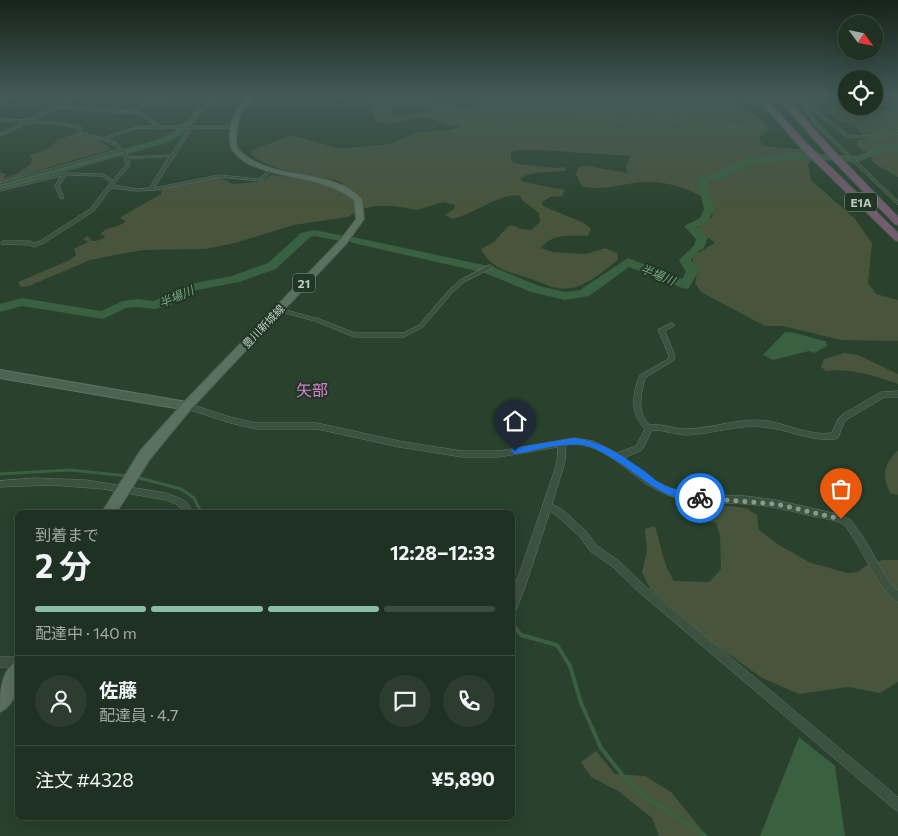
<!DOCTYPE html>
<html lang="ja">
<head>
<meta charset="utf-8">
<style>
  body { margin:0; font-family:Commissioner,"Noto Sans JP",sans-serif; background:#2c3d2f; color:#f1f3f6; height:100vh; display:flex; flex-direction:column; font-size:19px; white-space:nowrap }
  * { box-sizing:border-box; margin:0 }
  p { font-size:16px; color:#a1a9a5 }
  .icon { flex:none; width:28px; height:28px; fill:none; stroke:currentColor; stroke-width:2; stroke-linecap:round; stroke-linejoin:round }
  .map { position:relative; flex:1; overflow:hidden }
  .details { position:absolute; left:15px; top:510px; width:500px; height:310px; display:flex; flex-direction:column; background:#1f3122; border-radius:8px; box-shadow:0 5px 20px #0002,0 0 0 1px #3c4c40 }
  .details>* { flex:none }
  .needle { width:32px; rotate:123deg }
  .tools { position:absolute; left:838px; top:15px; display:grid; gap:10px }
  .tools a { display:grid; place-items:center; width:45px; height:45px; border-radius:50%; background:#1f3122; box-shadow:0 5px 20px #0002,0 0 0 1px #3c4c40; font-size:25px }
  .pin { position:absolute; display:grid; place-items:center; width:42px; height:42px; color:#fff; margin:-51px -21px; border-radius:50% 50% 50% 0; rotate:-45deg; box-shadow:0 0 5px #0007 }
  .pin .icon { rotate:45deg }
  .courier { position:absolute; display:grid; place-items:center; width:50px; height:50px; margin:-25px; border:4px solid #1a73e8; border-radius:50%; background:#fff; color:#222; box-shadow:0 1px 6px #0007 }
  .head em { font-style:normal; font-weight:700 }
  .head div { display:flex; flex-direction:column-reverse }
  .head { display:flex; align-items:center; justify-content:space-between; height:85px; padding:0 20px }
  h1 { font-size:32px; font-weight:700; line-height:38px }
  .bar { display:grid; grid-template-columns:repeat(4,1fr); gap:8px 5px; align-content:center; height:60px; padding:0 20px }
  .bar i { height:6px; border-radius:4px; background:#3c4c40 }
  .bar .selected { background:#8abfa5 }
  .bar p { grid-column:span 4 }
  .line { display:flex; align-items:center; gap:12px; padding:0 20px; border-top:1px solid #3c4c40 }
  .line div { flex:1 }
  .round { display:grid; place-items:center; flex:none; width:52px; height:52px; border-radius:26px; background:#2c3d2f }
  .map>svg:first-child { display:block }
  .green { fill:#48543b }
  .water { fill:#396040 }
  .lines { fill:none; stroke-linecap:round; stroke-linejoin:round }
  .stream-far1 { stroke:#396040; stroke-width:3 }
  .stream { stroke:#396040; stroke-width:4 }
  .river { fill:#396040; fill-rule:evenodd }
  .street-casing { stroke:#617465; stroke-width:1 }
  .secondary-casing { stroke:#617465; stroke-width:2 }
  .primary-casing { stroke:#475a4b; stroke-width:2 }
  .highway-casing { stroke:#485b4c; stroke-width:2 }
  .street { fill:#3d5141; fill-rule:evenodd }
  .secondary { fill:#4b6351; fill-rule:evenodd }
  .primary { fill:#5b705f; fill-rule:evenodd }
  .highway { fill:#765b70; fill-rule:evenodd }
  .street-bridge-casing { stroke:#617465; stroke-width:5; stroke-linecap:butt }
  .street-bridge { stroke:#3d5141; stroke-width:4 }
  .route { fill:#1a73e8 }
  .done { stroke:#879b8b; stroke-width:5; stroke-dasharray:0 9 }
  .labels { text-anchor:middle; dominant-baseline:central; stroke-width:4; stroke-linejoin:round; paint-order:stroke }
  .far-street-label { font-size:11px; fill:#bacbbe; stroke:#223626 }
  .shield { fill:#223626; stroke:#8c9e90; stroke-width:1 }
  .shield-label { font-size:12px; font-weight:bold; fill:#bacbbe }
  .far-water-label { font-size:12px; font-style:italic; fill:#76a77f; stroke:#223626 }
  .quarter-label { font-size:16px; fill:#d47fcf; stroke:#223626 }
</style>
</head>
<body>
<div class="map">
<svg width="898" height="836" viewBox="0 0 898 836">
  <rect width="100%" height="100%" fill="#29412d"/>
  <!-- green -->
  <g class="green">
    <path d="M500 95H728C737 111 762 113 769 130L760 136V141L764 146 816 151 827 158 826 160 812 161 808 164 811 180 855 219 872 243 868 283 876 294 898 300V341L841 340 782 326H765L701 292 695 283 697 273 692 264 694 255 715 243 696 228 712 217 713 208 711 202C690 189 669 181 644 182 623 183 603 192 582 186L576 175 578 168 586 166 628 173 626 166 631 156 540 150H516L511 152V161L517 164 555 168 564 167 567 170C552 174 533 169 520 179L524 182 565 190 562 196 550 197 542 202 543 206 584 223 591 229 588 236C570 236 552 233 541 248L553 252 586 254 605 248 617 253 618 260C605 270 591 282 576 287 557 292 548 285 531 279 511 272 491 270 481 249L494 242 507 227 512 225 521 229 531 230 540 222 539 213 523 201 520 196C503 191 473 215 452 219L445 215 454 209 455 205 443 202 417 210 394 206H374L357 211 348 217 294 225 235 243 206 249 144 250 120 254 90 260 29 286 21 287 18 282 70 260 76 255 74 249 88 242 83 239 87 236 91 239V241H96L104 238 105 236 100 234C107 226 120 228 126 221L119 218 161 194V190L167 188 214 177 221 178 233 184 259 182 271 175 295 178 336 188 343 184 336 180C313 175 268 171 251 154L253 150 289 136 298 137 337 148 361 147 389 144 419 132 450 130 462 126C458 125 455 126 451 125 439 123 435 118 421 118 403 118 396 129 375 120L367 99 371 98 398 102 393 107 391 115 400 117 428 111 421 106 402 102C431 98 474 123 500 95Z"/>
    <path d="M898 105V177L875 164 871 160 873 157 868 152 861 150 857 144 859 140 868 139 867 136 860 133C857 124 851 125 843 122 838 120 833 115 828 112 842 101 871 113 887 109 891 108 894 106 898 105Z"/>
    <path d="M75 134C88 138 102 138 110 150L63 163 0 183V172L6 174 3 178C13 177 23 170 31 164L32 159 29 156 49 148 59 139Z"/>
    <path d="M844 353 858 355 898 374V384C876 376 850 368 826 371L821 367 824 359Z"/>
    <path d="M897 451H898V495L890 493C882 475 883 466 897 451Z"/>
    <path d="M693 502 746 508 757 515 759 530 779 545 811 563 848 573 858 572 865 566 883 560H898V682L880 693 848 687 799 694 762 678 712 642 650 589 642 572 647 551 645 529 655 526C661 545 663 565 674 581L709 582 721 569 720 536 716 523 688 515 681 511Z"/>
    <polygon points="596,751 615,774 645,776 671,792 707,836 659,836 652,818 618,791 591,777 581,762"/>
  </g>
  <!-- water -->
  <g class="water">
    <path d="M785 332C799 332 812 339 826 341L827 346 814 353 809 351 773 360 763 355Z"/>
    <polygon points="799,737 835,766 845,836 760,836"/>
  </g>
  <g class="lines">
    <!-- stream-far1 -->
    <g class="stream-far1">
      <polyline points="0,474 70,470 128,476"/>
      <polyline points="136,477 181,489 194,498 201,512"/>
    </g>
    <!-- stream -->
    <polyline class="stream" points="512,623 521,635 557,645 570,666 581,703 601,748 624,777 647,798 705,836"/>
    <!-- river -->
    <g class="river">
      <polygon points="212,95 220,95 182,134 166,143 0,190 0,184 160,139 176,130"/>
      <polygon points="898,144 898,150 889,150 858,162 799,159 749,164 720,179 707,181 714,209 708,222 696,227 708,238 703,249 700,250 691,260 698,272 689,288 685,289 629,267 589,296 565,300 531,292 485,273 353,243 347,240 353,237 493,267 539,286 565,292 580,290 628,258 682,279 686,272 679,260 694,246 696,239 684,226 700,218 704,209 697,179 699,177 715,174 747,158 799,153 857,156 885,146"/>
      <polygon points="314,230 345,236 347,238 341,241 314,236 309,238 276,269 239,282 192,291 170,305 155,309 137,307 126,308 103,319 22,306 0,312 0,304 22,298 101,311 123,301 137,299 154,301 185,285 232,276 268,263 301,233"/>
    </g>
    <!-- street casing -->
    <g class="street-casing">
      <g id="street">
        <polygon points="11,95 15,95 0,103 0,101"/>
        <path d="M80 95H84L63 106 140 112 161 126H235L234 128H194L188 135 154 188 219 175 259 179 269 169 273 170 260 181 219 177 156 190 137 191 111 188 94 211 44 243 34 247 29 245 1 244V242L3 241H30L34 243 40 241 90 209 111 182 102 176 66 175 59 186 64 198 62 199 60 198 55 186 61 176 0 191V189L65 173 103 174 113 180 126 165 124 156 122 152 0 185V183L120 149C108 139 92 139 77 134V128L57 124 29 123 0 136V134L23 122 0 121V119L27 120ZM59 108 139 114 156 126H139L103 138 80 132 81 127 79 126 57 122 33 121ZM139 128 162 129 164 128H190L185 133 171 155 128 157C124 147 117 142 106 139ZM169 157 149 188 137 189 113 185 130 165 129 159Z"/>
        <polygon points="168,95 171,95 162,104 144,106 129,111 127,110 143,104 160,102"/>
        <polygon points="318,95 347,95 346,96"/>
        <path d="M362 95 404 99 459 108 479 106 488 101 496 95H500L491 103 485 106 495 105 536 96C542 99 545 105 551 107 574 115 668 125 689 115L685 107 693 104 674 95H679L702 105 722 124 744 127 742 128 720 126 700 107 694 104V106L689 107 693 115C680 129 566 117 547 108 542 106 540 101 536 98L495 107 459 110Z"/>
        <polygon points="832,95 836,95 846,100 846,102"/>
        <polygon points="800,101 802,101 819,125 898,201 898,205 817,127"/>
        <polygon points="898,102 897,104 874,105 874,103"/>
        <polygon points="807,103 849,135 872,136 898,132 898,134 872,138 847,137 806,105"/>
        <polygon points="490,265 493,267 492,268 464,282 452,293 423,327 404,337 354,337 315,321 277,311 276,310 279,308 319,319 355,333 403,333 419,325 448,291 460,280"/>
        <path d="M672 323 674 324V326L665 331 675 356 674 360 645 378C641 395 636 412 650 425 663 423 675 430 688 429 715 428 741 417 768 421 790 425 810 436 832 433L838 419 843 414 881 392 898 391V397H885L849 418 844 422 838 438 835 439C810 442 788 429 764 427 738 424 713 434 687 435 676 435 665 430 653 430H652L642 450 624 458 653 480 675 490 689 494 745 496 776 500 833 513 850 519 865 540 889 582 898 590V602C882 595 862 550 851 534 849 532 847 527 844 525 838 520 822 518 815 517 792 511 768 505 744 504 727 502 703 505 687 501 673 498 657 491 645 483 622 467 598 440 566 445L565 462 552 504 563 510 586 531 596 545 619 561 645 586 898 797V811L894 809 639 592 613 567 590 551 580 537 557 516 550 511 524 590 516 610 512 612V595L553 475 557 462 558 447 499 457H462L399 447 317 429H256L230 423 184 408 183 406 187 403 230 417 256 423H317L399 441 462 451H499L574 438 593 441 617 453 636 446 645 429C630 414 632 394 640 375L668 359 669 356 658 330Z"/>
        <polygon points="35,478 86,480 166,493 182,499 187,503 193,512 184,512 176,504 166,500 103,489 52,485 0,487 0,481"/>
        <rect x="0" y="657" width="18" height="10"/>
      </g>
    </g>
    <!-- secondary casing -->
    <g class="secondary-casing">
      <polygon id="secondary" points="0,370 187,402 193,406 187,410 0,378"/>
    </g>
    <!-- primary casing -->
    <g class="primary-casing">
      <g id="primary">
        <path d="M249 95H255C239 113 234 125 237 148 241 152 245 156 249 158 281 180 333 169 362 199L364 219 347 243 191 409 150 459 117 512H102L140 451 183 403 341 239 356 219 354 200C322 175 282 181 247 163 241 160 236 154 232 150 225 130 234 110 249 95Z"/>
        <path d="M18 661C18 679 19 704 0 712 0 695 0 669 18 661Z"/>
      </g>
    </g>
    <!-- highway casing -->
    <g class="highway-casing">
      <g id="highway">
        <polygon points="755,95 762,95 808,145 898,233 898,241 895,240 802,149"/>
        <polygon points="776,95 783,95 832,149 898,217 898,225 895,224 826,153"/>
      </g>
    </g>
    <!-- street -->
    <use href="#street" class="street"/>
    <!-- secondary -->
    <use href="#secondary" class="secondary"/>
    <!-- primary -->
    <use href="#primary" class="primary"/>
    <!-- highway -->
    <use href="#highway" class="highway"/>
    <!-- street-bridge casing -->
    <g class="street-bridge-casing">
      <polyline id="street-bridge" points="742,101 796,102"/>
    </g>
    <!-- street-bridge -->
    <use href="#street-bridge" class="street-bridge"/>
  </g>
  <!-- sky -->
  <linearGradient id="sky" x2="0" y2="1"><stop stop-color="#172419"/><stop offset="0.45" stop-color="#435a57"/><stop offset="1" stop-color="#435a57" stop-opacity="0"/></linearGradient>
  <rect width="898" height="212" fill="url(#sky)"/>
  <!-- route -->
  <path class="route" d="M574 438C601 441 621 455 643 470 650 475 657 482 665 486 674 490 701 493 705 498L700 502C658 500 639 472 605 454 599 451 593 447 587 446 567 441 535 451 515 454L510 451 515 448Z"/>
  <g class="lines">
    <!-- done -->
    <polyline class="done" points="700,498 776,504 841,519"/>
  </g>
  <g class="labels">
    <!-- far-street labels -->
    <g class="far-street-label">
      <text transform="translate(263 326) rotate(-46)">豊川新城線</text>
    </g>
    <!-- shield labels -->
    <g class="shield">
      <rect x="845" y="192.5" width="32" height="19" rx="4"/>
      <rect x="293" y="273.5" width="22" height="19" rx="4"/>
    </g>
    <g class="shield-label">
      <text x="861" y="202">E1A</text>
      <text x="304" y="283">21</text>
    </g>
    <!-- far-water labels -->
    <g class="far-water-label">
      <text transform="translate(658 274) rotate(22)">半場川</text>
      <text transform="translate(176 296) rotate(-23)">半場川</text>
    </g>
    <!-- quarter labels -->
    <g class="quarter-label">
      <text x="312" y="389">矢部</text>
    </g>
  </g>
</svg>
<div class="tools">
<a><svg class="needle" viewBox="-14 -14 28 28"><path d="M0-13l5 13h-10z" fill="#e53935"/><path d="M0 13l5-13h-10z" fill="#a1a9a5"/></svg></a>
<a><svg class="icon" aria-label="locate" viewBox="0 0 24 24"><circle cx="12" cy="12" r="6"/><path d="M12 2v4M12 18v4M2 12h4M18 12h4"/></svg></a>
</div>
<div class="pin" style="left:841px;top:519px;background:#ea580c"><svg class="icon" aria-label="bag" viewBox="0 0 24 24"><path d="M5 8h14l-1 12H6zM9 8a3 3 0 0 1 6 0"/></svg></div>
<div class="pin" style="left:515px;top:451px;background:#1f2937"><svg class="icon" aria-label="home" viewBox="0 0 24 24"><path d="M3 11l9-7 9 7M6 9v11h12V9"/></svg></div>
<div class="courier" style="left:700px;top:498px"><svg class="icon" aria-label="bike" viewBox="0 0 24 24"><circle cx="6" cy="16" r="4"/><circle cx="18" cy="16" r="4"/><path d="M6 16l4-8h5l3 8M10 8l3 8H6M13 5h3"/></svg></div>
<section class="details">
<div class="head"><div><h1>2 分</h1><p>到着まで</p></div><em>12:28–12:33</em></div>
<div class="bar"><i class="selected"></i><i class="selected"></i><i class="selected"></i><i></i><p>配達中 · 140 m</p></div>
<div class="line" style="height:90px"><a class="round"><svg class="icon" aria-label="person" viewBox="0 0 24 24"><circle cx="12" cy="8" r="4"/><path d="M4 21q1-7 8-7t8 7"/></svg></a><div><b>佐藤</b><p>配達員 · 4.7</p></div><a class="round"><svg class="icon" aria-label="chat" viewBox="0 0 24 24"><path d="M4 5h16v11H9l-5 4z"/></svg></a><a class="round"><svg class="icon" aria-label="phone" viewBox="0 0 24 24"><path d="M5 4h4l2 5-3 2q2 4 5 5l2-3 5 2v4C11 20 4 13 5 4z"/></svg></a></div>
<div class="line" style="height:65px"><div>注文 #4328</div><b>¥5,890</b></div>
</section>
</div>
</body>
</html>
